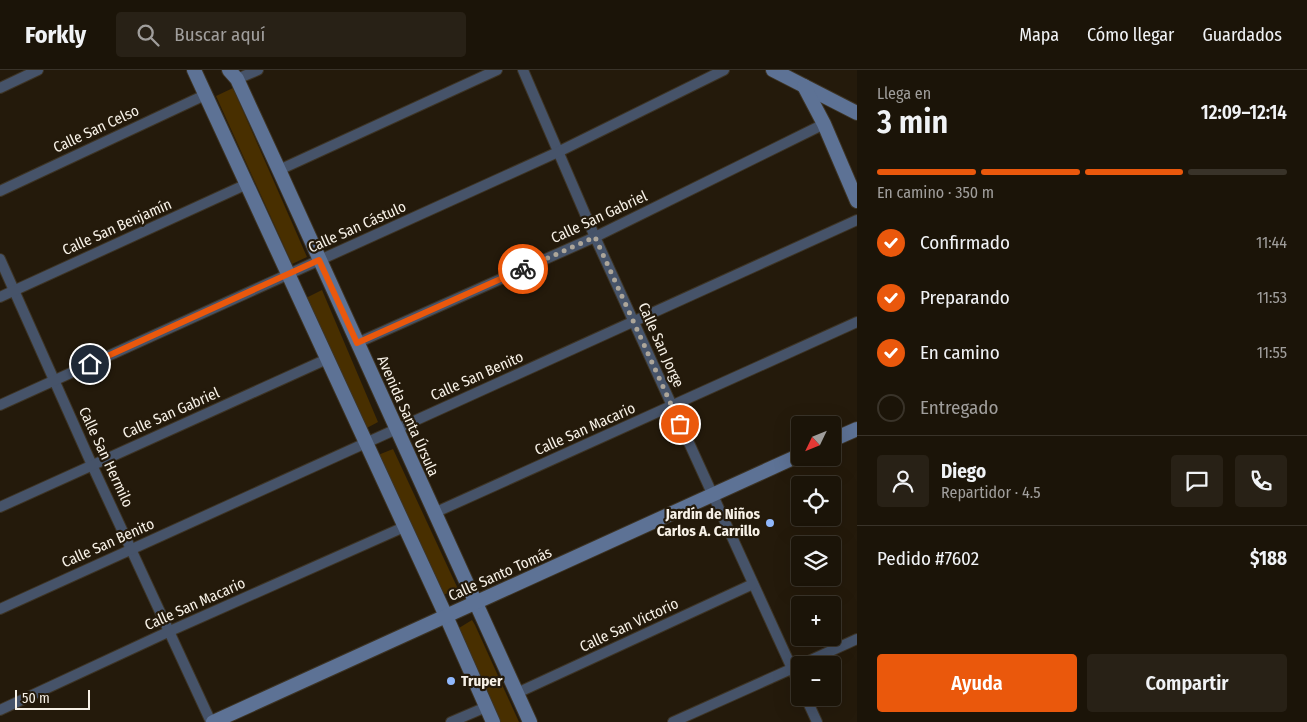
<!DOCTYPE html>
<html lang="es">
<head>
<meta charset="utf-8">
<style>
  body { margin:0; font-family:"Fira Sans Condensed",sans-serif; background:#282116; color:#f1f3f6; height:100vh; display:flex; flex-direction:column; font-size:19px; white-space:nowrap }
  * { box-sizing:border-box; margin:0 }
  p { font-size:16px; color:#a09e9c }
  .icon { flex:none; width:28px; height:28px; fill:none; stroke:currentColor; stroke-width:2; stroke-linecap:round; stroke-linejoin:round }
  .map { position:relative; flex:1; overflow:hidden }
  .drawer { display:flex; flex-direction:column; background:#1b1408; width:450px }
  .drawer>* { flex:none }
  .needle { width:32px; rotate:227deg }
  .buttons { position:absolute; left:791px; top:346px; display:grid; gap:10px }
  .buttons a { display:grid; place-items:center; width:50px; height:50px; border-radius:5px; background:#1b1408; box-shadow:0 5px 20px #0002,0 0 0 1px #393329; font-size:25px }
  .scale { position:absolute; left:15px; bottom:12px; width:75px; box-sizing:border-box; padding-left:5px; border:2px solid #f7f1e7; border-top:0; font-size:14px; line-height:18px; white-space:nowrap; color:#f7f1e7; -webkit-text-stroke:4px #241a0b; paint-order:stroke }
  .pin { position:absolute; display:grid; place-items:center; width:42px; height:42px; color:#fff; margin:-21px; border:2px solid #fff; border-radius:50%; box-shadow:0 1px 5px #0007 }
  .courier { position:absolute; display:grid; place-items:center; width:50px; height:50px; margin:-25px; border:4px solid #ea580c; border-radius:50%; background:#fff; color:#222; box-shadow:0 1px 6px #0007 }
  .headline em { font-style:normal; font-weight:600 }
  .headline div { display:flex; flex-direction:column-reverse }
  .headline { display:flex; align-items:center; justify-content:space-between; height:85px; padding:0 20px }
  h1 { font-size:32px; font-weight:600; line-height:38px }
  .bar { display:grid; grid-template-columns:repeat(4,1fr); gap:8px 5px; align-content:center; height:60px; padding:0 20px }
  .bar i { height:6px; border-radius:4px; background:#393329 }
  .bar .active { background:#ea580c }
  .bar p { grid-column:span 4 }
  .line { display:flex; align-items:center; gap:12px; padding:0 20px; border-top:1px solid #393329 }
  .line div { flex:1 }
  .round { display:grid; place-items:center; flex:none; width:52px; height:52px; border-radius:5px; background:#282116 }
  ol { padding:0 20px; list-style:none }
  li { display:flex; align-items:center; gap:15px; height:55px }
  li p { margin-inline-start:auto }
  li .icon { padding:5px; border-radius:50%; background:#ea580c; color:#fff; stroke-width:4 }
  li:last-child { color:#a09e9c }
  li i { width:28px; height:28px; border:2px solid #393329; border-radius:50% }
  .cta { display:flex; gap:10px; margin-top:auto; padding:10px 20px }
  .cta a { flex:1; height:58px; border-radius:5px; background:#ea580c; color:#fff; font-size:20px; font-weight:600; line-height:58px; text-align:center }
  .cta a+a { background:#282116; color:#f1f3f6 }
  header { display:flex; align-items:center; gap:30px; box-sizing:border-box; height:70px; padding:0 25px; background:#1b1408; border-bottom:1px solid #393329 }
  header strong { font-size:24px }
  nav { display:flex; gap:28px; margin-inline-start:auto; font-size:18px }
  .search { width:350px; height:45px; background:#282116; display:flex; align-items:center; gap:12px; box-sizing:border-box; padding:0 18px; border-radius:5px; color:#a09e9c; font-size:19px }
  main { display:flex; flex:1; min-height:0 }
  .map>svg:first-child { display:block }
  .green { fill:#482f00 }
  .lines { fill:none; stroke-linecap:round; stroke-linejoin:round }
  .street-casing { stroke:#3d3425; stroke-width:12 }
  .secondary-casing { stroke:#3d3425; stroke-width:16 }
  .street { stroke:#465369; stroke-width:10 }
  .secondary { stroke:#5d7295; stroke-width:14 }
  .done { stroke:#ada69a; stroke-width:5; stroke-dasharray:0 9 }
  .route { stroke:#ea580c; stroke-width:6 }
  .poi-dot { fill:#90b8fd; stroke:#241a0b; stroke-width:2 }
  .labels { text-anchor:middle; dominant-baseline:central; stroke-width:4.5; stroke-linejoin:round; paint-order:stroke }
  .street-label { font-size:15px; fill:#f7f1e7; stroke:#241a0b }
  .poi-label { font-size:15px; font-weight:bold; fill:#f7f1e7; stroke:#241a0b; text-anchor:end }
</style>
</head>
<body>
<header>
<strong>Forkly</strong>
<div class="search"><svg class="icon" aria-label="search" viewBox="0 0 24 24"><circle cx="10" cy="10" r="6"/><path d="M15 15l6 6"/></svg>Buscar aquí</div>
<nav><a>Mapa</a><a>Cómo llegar</a><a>Guardados</a></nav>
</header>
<main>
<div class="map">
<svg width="857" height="652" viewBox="0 0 857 652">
  <rect width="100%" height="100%" fill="#241a0b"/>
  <!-- green -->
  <g class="green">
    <polygon points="233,18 307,187 292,194 216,26"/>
    <polygon points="322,220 378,352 365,359 306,228"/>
    <polygon points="393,379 458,519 443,525 378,385"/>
    <polygon points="472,550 475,555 519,652 501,652 459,558"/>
  </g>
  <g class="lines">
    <!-- street casing -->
    <g class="street-casing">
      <g id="street">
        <polyline points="523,0 595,167 800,616"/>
        <polyline points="237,9 258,0"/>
        <polyline points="0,18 38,0"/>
        <polyline points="279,100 497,0"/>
        <polyline points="0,121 205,25"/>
        <polyline points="0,189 92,395 211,652"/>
        <polyline points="0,227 247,114"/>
        <polyline points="357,273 595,167 824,54"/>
        <polyline points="0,335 558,82 724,0"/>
        <polyline points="0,437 327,289"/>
        <polyline points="434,443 857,252"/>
        <polyline points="0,539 857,150"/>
        <polyline points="800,595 857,569"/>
        <polyline points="517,623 753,514"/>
        <polyline points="806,628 817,652"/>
        <polyline points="0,640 170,561 404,457"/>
        <polyline points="451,652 486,637"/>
        <polyline points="673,652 800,595"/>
      </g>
    </g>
    <!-- secondary casing -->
    <g class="secondary-casing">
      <g id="secondary">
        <polyline points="194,0 446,546 493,652"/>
        <polyline points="229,0 237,9 279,100 530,652"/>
        <polyline points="773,0 857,43"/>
        <polyline points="804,16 824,54 857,131"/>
        <polyline points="832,370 857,359"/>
        <polyline points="213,652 800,385"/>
      </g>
    </g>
    <!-- street -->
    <use href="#street" class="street"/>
    <!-- secondary -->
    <use href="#secondary" class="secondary"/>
  </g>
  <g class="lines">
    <!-- done -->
    <polyline class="done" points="523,199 595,167 680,354"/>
    <!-- route -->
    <polyline class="route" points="90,294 319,190 357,273 523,199"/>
  </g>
  <!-- markers -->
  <g class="poi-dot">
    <circle cx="770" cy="453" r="5"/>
    <circle cx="451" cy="611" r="5"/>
  </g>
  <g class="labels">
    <!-- street labels -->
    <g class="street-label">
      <text transform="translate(96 59) rotate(-25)">Calle San Celso</text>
      <text transform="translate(599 147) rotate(-25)">Calle San Gabriel</text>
      <text transform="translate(117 157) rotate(-24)">Calle San Benjamín</text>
      <text transform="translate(357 157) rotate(-24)">Calle San Cástulo</text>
      <text transform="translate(661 275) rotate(66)">Calle San Jorge</text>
      <text transform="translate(477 306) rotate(-24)">Calle San Benito</text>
      <text transform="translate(171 343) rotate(-24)">Calle San Gabriel</text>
      <text transform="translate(408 346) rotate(66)">Avenida Santa Úrsula</text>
      <text transform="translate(585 359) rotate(-24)">Calle San Macario</text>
      <text transform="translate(106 387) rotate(65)">Calle San Hermilo</text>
      <text transform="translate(108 473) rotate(-24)">Calle San Benito</text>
      <text transform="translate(500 504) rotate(-24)">Calle Santo Tomás</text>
      <text transform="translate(195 534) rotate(-24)">Calle San Macario</text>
      <text transform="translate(629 555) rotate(-25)">Calle San Victorio</text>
    </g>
    <!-- poi labels -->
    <g class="poi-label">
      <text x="760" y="444">Jardín de Niños<tspan x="760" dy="17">Carlos A. Carrillo</tspan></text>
      <text x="461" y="611" text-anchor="start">Truper</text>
    </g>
  </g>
</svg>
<div class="buttons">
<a><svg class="needle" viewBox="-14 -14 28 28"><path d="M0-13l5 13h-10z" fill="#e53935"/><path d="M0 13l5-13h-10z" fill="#a09e9c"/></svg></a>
<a><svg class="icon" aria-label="locate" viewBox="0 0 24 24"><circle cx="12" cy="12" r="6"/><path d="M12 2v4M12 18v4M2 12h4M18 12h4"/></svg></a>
<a><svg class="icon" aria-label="layers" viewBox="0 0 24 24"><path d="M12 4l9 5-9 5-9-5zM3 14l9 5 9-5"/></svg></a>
<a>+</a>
<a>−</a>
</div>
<div class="scale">50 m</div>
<div class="pin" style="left:680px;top:354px;background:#ea580c"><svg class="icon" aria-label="bag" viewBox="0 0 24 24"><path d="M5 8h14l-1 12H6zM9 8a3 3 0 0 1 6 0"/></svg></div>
<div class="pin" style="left:90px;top:294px;background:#1f2937"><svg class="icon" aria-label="home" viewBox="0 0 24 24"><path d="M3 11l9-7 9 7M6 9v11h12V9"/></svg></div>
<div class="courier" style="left:523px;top:199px"><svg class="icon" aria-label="bike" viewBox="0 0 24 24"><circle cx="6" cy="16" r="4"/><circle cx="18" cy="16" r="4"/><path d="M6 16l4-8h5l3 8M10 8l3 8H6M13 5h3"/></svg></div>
</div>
<section class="drawer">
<div class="headline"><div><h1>3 min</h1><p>Llega en</p></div><em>12:09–12:14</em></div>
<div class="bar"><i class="active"></i><i class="active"></i><i class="active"></i><i></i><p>En camino · 350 m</p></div>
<ol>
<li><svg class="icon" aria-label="check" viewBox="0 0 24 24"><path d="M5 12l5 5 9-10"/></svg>Confirmado<p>11:44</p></li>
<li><svg class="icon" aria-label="check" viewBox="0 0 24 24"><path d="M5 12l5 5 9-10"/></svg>Preparando<p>11:53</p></li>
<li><svg class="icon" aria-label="check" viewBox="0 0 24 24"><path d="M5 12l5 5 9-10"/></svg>En camino<p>11:55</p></li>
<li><i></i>Entregado</li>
</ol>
<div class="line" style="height:90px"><a class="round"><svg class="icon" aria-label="person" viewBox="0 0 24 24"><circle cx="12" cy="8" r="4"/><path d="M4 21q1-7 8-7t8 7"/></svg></a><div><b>Diego</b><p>Repartidor · 4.5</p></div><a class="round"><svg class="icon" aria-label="chat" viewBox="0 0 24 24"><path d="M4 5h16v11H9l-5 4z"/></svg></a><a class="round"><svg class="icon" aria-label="phone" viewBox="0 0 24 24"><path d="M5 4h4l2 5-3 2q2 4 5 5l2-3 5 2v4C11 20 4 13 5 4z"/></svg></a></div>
<div class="line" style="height:65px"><div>Pedido #7602</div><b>$188</b></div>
<div class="cta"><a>Ayuda</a><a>Compartir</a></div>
</section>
</main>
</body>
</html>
